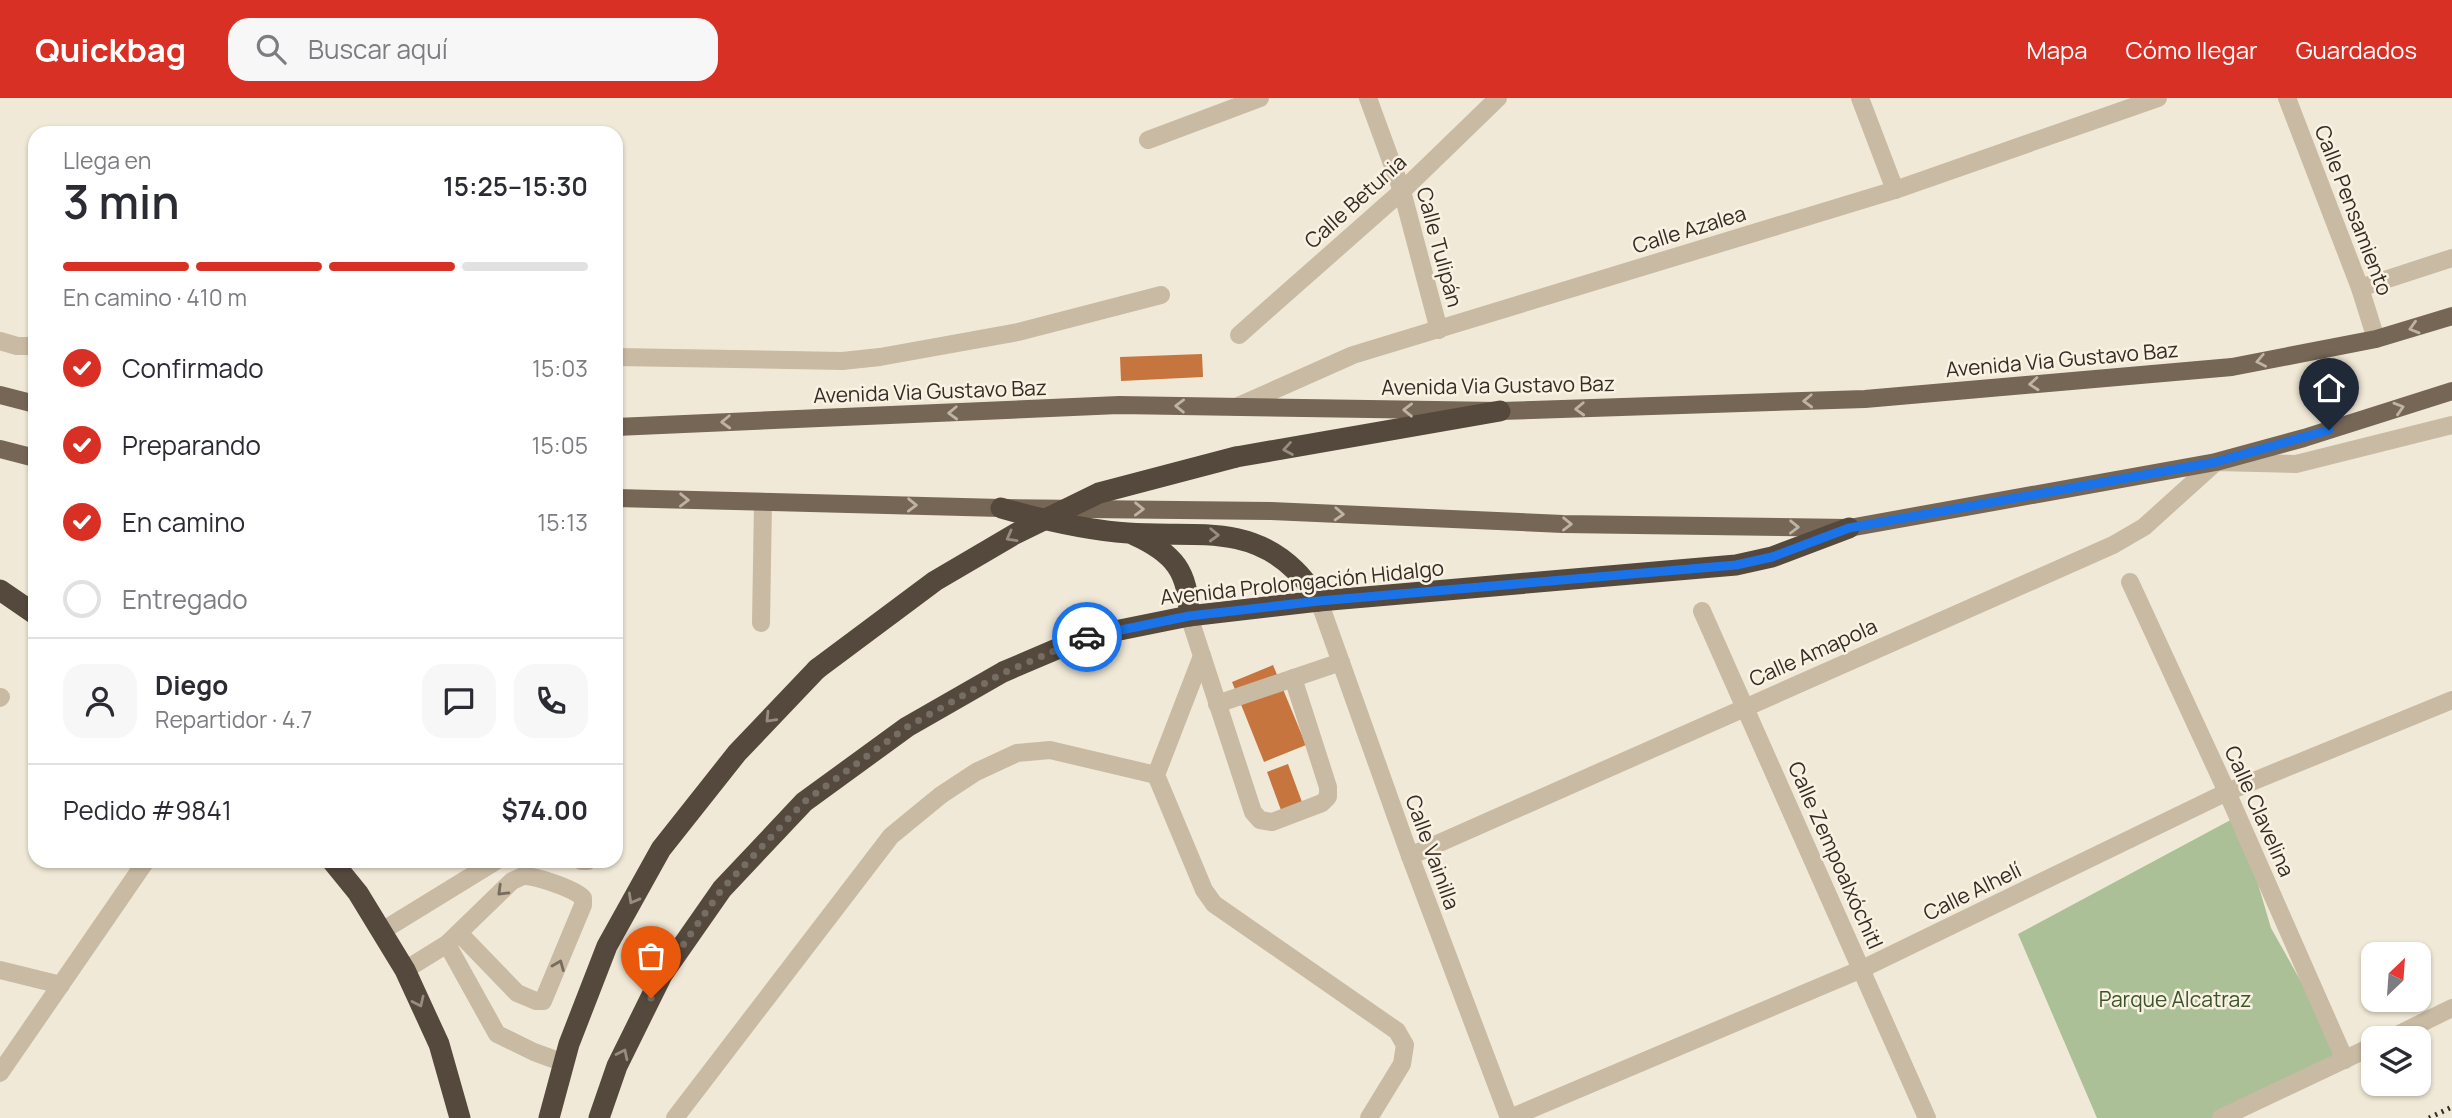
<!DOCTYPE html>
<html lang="es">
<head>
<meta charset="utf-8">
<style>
  body { margin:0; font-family:Manrope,sans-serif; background:#f7f7f7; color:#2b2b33; height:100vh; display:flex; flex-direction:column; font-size:26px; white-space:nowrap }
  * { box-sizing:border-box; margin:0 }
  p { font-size:23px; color:#7c7c81 }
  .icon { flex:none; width:38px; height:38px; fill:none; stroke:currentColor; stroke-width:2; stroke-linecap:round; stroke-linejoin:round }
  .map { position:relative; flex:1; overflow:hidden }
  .panel { position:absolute; left:28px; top:28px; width:595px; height:742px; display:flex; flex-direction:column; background:#fff; border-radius:21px; box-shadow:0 2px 5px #0004 }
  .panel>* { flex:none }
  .needle { width:46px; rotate:25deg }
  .buttons { position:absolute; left:2361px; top:844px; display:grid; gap:14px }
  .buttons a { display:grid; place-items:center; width:70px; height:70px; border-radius:14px; background:#fff; box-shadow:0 2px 5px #0004; font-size:35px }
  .pin { position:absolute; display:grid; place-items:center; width:60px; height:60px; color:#fff; margin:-72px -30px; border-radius:50% 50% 50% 0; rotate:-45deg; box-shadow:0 0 7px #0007 }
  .pin .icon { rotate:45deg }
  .courier { position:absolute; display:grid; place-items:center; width:70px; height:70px; margin:-35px; border:5px solid #1a73e8; border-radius:50%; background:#fff; color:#222; box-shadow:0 2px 9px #0007 }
  .overview em { font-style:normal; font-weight:600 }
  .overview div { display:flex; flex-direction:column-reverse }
  .overview { display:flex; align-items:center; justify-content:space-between; height:119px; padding:0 35px }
  h1 { font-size:46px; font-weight:600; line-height:52px }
  .bar { display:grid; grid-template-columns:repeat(4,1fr); gap:10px 7px; align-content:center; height:84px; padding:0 35px }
  .bar i { height:9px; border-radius:5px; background:#e1e1e2 }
  .bar .on { background:#d93025 }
  .bar p { grid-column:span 4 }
  .line { display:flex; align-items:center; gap:18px; padding:0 35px; border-top:2px solid #e1e1e2 }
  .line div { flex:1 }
  .round { display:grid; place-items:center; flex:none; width:74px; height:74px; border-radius:21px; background:#f7f7f7 }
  ol { padding:0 35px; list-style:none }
  li { display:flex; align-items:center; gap:21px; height:77px }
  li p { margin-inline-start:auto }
  li .icon { padding:7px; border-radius:50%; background:#d93025; color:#fff; stroke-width:4 }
  li:last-child { color:#7c7c81 }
  li i { width:38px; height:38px; border:4px solid #e1e1e2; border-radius:50% }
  header { display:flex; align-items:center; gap:42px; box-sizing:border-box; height:98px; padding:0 35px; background:#d93025; color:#fff }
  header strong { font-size:33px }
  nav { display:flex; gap:38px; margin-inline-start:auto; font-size:24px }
  .search { width:490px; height:63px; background:#f7f7f7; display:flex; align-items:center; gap:18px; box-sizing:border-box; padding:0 24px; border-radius:21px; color:#7c7c81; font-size:26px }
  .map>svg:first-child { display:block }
  .park { fill:#acc097 }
  .building { fill:#c7753f }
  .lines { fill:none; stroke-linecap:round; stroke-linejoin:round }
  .minor { stroke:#c9baa3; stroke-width:18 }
  .major { stroke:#766656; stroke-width:18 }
  .highway { stroke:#55483c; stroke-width:21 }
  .rail { stroke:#342c25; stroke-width:5; stroke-dasharray:2 5; stroke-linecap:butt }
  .highway-bridge { stroke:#55483c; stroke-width:21 }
  .oneway { stroke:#beb3a4 }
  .oneway2 { stroke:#978c7f }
  .oneway3 { stroke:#776c5e }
  .done { stroke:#766e63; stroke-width:7; stroke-dasharray:0 12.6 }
  .route { stroke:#1a73e8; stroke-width:9 }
  .labels { text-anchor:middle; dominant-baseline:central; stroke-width:5; stroke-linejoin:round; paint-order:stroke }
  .street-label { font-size:21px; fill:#342c25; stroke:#f9f2e3 }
  .park-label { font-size:21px; fill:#3c5229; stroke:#f9f2e3 }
</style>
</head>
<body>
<header>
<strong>Quickbag</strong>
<div class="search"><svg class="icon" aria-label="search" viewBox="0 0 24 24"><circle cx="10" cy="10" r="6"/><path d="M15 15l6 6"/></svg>Buscar aquí</div>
<nav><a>Mapa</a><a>Cómo llegar</a><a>Guardados</a></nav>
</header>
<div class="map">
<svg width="2452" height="1020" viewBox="0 0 2452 1020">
  <rect width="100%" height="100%" fill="#f1e9d7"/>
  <!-- park -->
  <polygon class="park" points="2238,718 2271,830 2345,962 2222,1020 2097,1020 2018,836"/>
  <!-- building -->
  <g class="building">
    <polygon points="1202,256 1203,279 1121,283 1120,259"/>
    <polygon points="1273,567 1306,647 1264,664 1232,584"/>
    <polygon points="1288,666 1302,704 1281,712 1267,674"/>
  </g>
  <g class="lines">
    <!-- minor -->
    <g class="minor">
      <polyline points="1368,0 1402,93 1439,232"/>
      <polyline points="1860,0 1895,92"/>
      <polyline points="2287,0 2360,190 2376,241"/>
      <polyline points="1148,42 1260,0"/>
      <polyline points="2360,190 2452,160"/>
      <polyline points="1239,237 1402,93 1498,0"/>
      <polyline points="0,243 17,248 35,248"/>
      <polyline points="616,259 842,263 880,259 1018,234 1161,197"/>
      <polyline points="1236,309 1353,257 1895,92 2158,0"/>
      <polyline points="2130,484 2227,694 2345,962"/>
      <polyline points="1319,503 1410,758 1509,1020"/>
      <polyline points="1702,513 1927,1020"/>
      <polyline points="1189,518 1253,714 1260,722 1272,724 1322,705 1328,699 1328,689 1293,580"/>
      <polyline points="761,525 763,404"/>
      <polyline points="1202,558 1156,677 1204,792 1214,806 1397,933 1405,947 1402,966 1369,1020"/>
      <polyline points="0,600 1,599"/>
      <polyline points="1217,606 1341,564"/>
      <polyline points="1410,758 2113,447 2144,429 2216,364 2296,366 2452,327"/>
      <polyline points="581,763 588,763"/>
      <polyline points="382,833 496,763"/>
      <polyline points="447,846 497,936 534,954 564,965"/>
      <polyline points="0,872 61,887"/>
      <path d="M405 872 447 846 512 783C515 782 520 779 523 778 534 777 575 791 583 800V807L543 903H536L517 895 459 835"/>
      <polyline points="2391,940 2452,910"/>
      <polyline points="0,975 146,763"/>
      <polyline points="675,1020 891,738 941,697 976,674 1017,655 1050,652 1156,677"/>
      <polyline points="1510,1020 1862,871 2227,694 2452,602"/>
      <polyline points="2221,1020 2373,948"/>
    </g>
    <!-- major -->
    <g class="major">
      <polyline points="0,297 35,306"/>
      <polyline points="616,329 1119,307 1500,313 1865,301 2232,269 2376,241 2452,218"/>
      <polyline points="0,351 35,360"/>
      <polyline points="616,400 1001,410 1271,413 1563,426 1849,430 2216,364 2304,340 2452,293"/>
    </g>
    <!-- highway -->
    <g class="highway">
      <polyline points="1236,359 1500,313"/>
      <path d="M1001 410C1043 422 1084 432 1128 435 1190 440 1247 424 1296 473 1305 481 1312 493 1319 503"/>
      <path d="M1134 437C1174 455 1189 474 1189 518"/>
      <polyline points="0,492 35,516"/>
      <polyline points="332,763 358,795 405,872 439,946 460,1020"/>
      <polyline points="549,1020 569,946 607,848 661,751 737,655 817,571"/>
      <polyline points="599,1020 617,968 662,877 722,791 804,704 907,629 1003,574 1085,539 1189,518 1319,503 1736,467 1772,459 1849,430"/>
    </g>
    <!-- rail -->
    <polyline class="rail" points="2429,1020 2452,1009"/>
    <!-- highway-bridge -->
    <polyline class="highway-bridge" points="817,571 935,483 1015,436 1099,395 1236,359"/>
  </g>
  <!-- one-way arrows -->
  <defs><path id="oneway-chevron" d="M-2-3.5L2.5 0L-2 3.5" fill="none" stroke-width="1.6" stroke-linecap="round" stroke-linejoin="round" transform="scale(1.75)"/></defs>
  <g class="oneway">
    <use href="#oneway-chevron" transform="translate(2414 230) rotate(163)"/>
    <use href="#oneway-chevron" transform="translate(2261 263) rotate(169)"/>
    <use href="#oneway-chevron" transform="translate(2034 286) rotate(175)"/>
    <use href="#oneway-chevron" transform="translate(1808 303) rotate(178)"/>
    <use href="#oneway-chevron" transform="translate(1180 308) rotate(-179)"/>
    <use href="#oneway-chevron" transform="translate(2399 310) rotate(-17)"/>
    <use href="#oneway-chevron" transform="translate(1580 311) rotate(178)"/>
    <use href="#oneway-chevron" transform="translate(1408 312) rotate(-179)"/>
    <use href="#oneway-chevron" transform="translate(953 315) rotate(178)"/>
    <use href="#oneway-chevron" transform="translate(726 324) rotate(178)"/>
    <use href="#oneway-chevron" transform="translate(684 402) rotate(1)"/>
    <use href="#oneway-chevron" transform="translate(912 407) rotate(1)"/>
    <use href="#oneway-chevron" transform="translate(1139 411) rotate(1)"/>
    <use href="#oneway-chevron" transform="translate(1339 416) rotate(3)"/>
    <use href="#oneway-chevron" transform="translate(1567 426) rotate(1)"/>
    <use href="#oneway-chevron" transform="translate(1794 429) rotate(1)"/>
  </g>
  <g class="oneway2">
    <use href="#oneway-chevron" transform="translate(1288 351) rotate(171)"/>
    <use href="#oneway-chevron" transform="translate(1214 437) rotate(2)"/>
    <use href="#oneway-chevron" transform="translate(1011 439) rotate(151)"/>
    <use href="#oneway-chevron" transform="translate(770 620) rotate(134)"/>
    <use href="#oneway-chevron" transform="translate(633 801) rotate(119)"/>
    <use href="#oneway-chevron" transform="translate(419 904) rotate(65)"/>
    <use href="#oneway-chevron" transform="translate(623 956) rotate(-64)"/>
  </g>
  <g class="oneway3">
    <use href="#oneway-chevron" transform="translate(502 793) rotate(136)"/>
    <use href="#oneway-chevron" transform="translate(559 867) rotate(-68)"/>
  </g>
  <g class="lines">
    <!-- done -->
    <polyline class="done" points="651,900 662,877 722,791 804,704 907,629 1003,575 1087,539"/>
    <!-- route -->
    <polyline class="route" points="1087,539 1189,518 1319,503 1736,467 1772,459 1849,430 2216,364 2329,332"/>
  </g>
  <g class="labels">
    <!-- street labels -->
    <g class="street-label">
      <text transform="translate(1355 103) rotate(-42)">Calle Betunia</text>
      <text transform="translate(2354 112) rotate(69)">Calle Pensamiento</text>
      <text transform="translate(1689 131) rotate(-17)">Calle Azalea</text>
      <text transform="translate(1440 149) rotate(75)">Calle Tulipán</text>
      <text transform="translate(2062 261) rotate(-5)">Avenida Via Gustavo Baz</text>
      <text transform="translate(1498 287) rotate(-1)">Avenida Via Gustavo Baz</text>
      <text transform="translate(930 293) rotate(-2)">Avenida Via Gustavo Baz</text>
      <text transform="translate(1302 484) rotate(-6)">Avenida Prolongación Hidalgo</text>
      <text transform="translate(1813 554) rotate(-24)">Calle Amapola</text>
      <text transform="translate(2260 713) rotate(66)">Calle Clavelina</text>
      <text transform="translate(1433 754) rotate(70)">Calle Vainilla</text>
      <text transform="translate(1836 757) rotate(66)">Calle Zempoalxóchitl</text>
      <text transform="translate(1972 793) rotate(-26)">Calle Alhelí</text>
    </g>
    <!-- park labels -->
    <g class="park-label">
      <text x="2175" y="901">Parque Alcatraz</text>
    </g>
  </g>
</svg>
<div class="buttons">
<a><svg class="needle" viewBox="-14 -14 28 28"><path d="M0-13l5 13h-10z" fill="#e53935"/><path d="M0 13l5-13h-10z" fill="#7c7c81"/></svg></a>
<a><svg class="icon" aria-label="layers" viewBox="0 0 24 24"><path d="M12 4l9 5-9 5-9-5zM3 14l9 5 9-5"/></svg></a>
</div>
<div class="pin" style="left:651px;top:900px;background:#ea580c"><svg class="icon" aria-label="bag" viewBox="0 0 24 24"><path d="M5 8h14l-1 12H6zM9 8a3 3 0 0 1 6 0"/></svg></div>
<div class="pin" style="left:2329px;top:332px;background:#1f2937"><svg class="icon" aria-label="home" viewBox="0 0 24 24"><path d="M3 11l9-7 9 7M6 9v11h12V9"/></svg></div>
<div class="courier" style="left:1087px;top:539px"><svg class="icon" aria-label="car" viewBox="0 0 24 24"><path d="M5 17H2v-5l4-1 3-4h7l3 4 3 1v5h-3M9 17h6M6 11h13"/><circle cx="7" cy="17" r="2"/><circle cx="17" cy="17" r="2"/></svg></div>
<section class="panel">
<div class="overview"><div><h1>3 min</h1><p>Llega en</p></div><em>15:25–15:30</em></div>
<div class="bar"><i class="on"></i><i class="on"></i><i class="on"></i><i></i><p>En camino · 410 m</p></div>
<ol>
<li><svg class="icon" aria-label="check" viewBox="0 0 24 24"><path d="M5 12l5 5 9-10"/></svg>Confirmado<p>15:03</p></li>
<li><svg class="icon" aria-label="check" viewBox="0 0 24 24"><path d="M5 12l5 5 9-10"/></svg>Preparando<p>15:05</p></li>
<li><svg class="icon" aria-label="check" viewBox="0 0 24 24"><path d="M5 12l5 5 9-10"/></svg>En camino<p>15:13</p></li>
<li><i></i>Entregado</li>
</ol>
<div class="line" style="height:126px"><a class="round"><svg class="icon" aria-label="person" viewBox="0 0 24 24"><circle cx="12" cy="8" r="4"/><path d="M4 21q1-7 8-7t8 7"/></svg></a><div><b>Diego</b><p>Repartidor · 4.7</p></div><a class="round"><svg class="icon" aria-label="chat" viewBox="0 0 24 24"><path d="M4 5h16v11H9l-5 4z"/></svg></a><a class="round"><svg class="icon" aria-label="phone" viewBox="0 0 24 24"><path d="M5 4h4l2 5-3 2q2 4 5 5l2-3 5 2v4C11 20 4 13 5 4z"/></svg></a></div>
<div class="line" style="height:91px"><div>Pedido #9841</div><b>$74.00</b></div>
</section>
</div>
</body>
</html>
